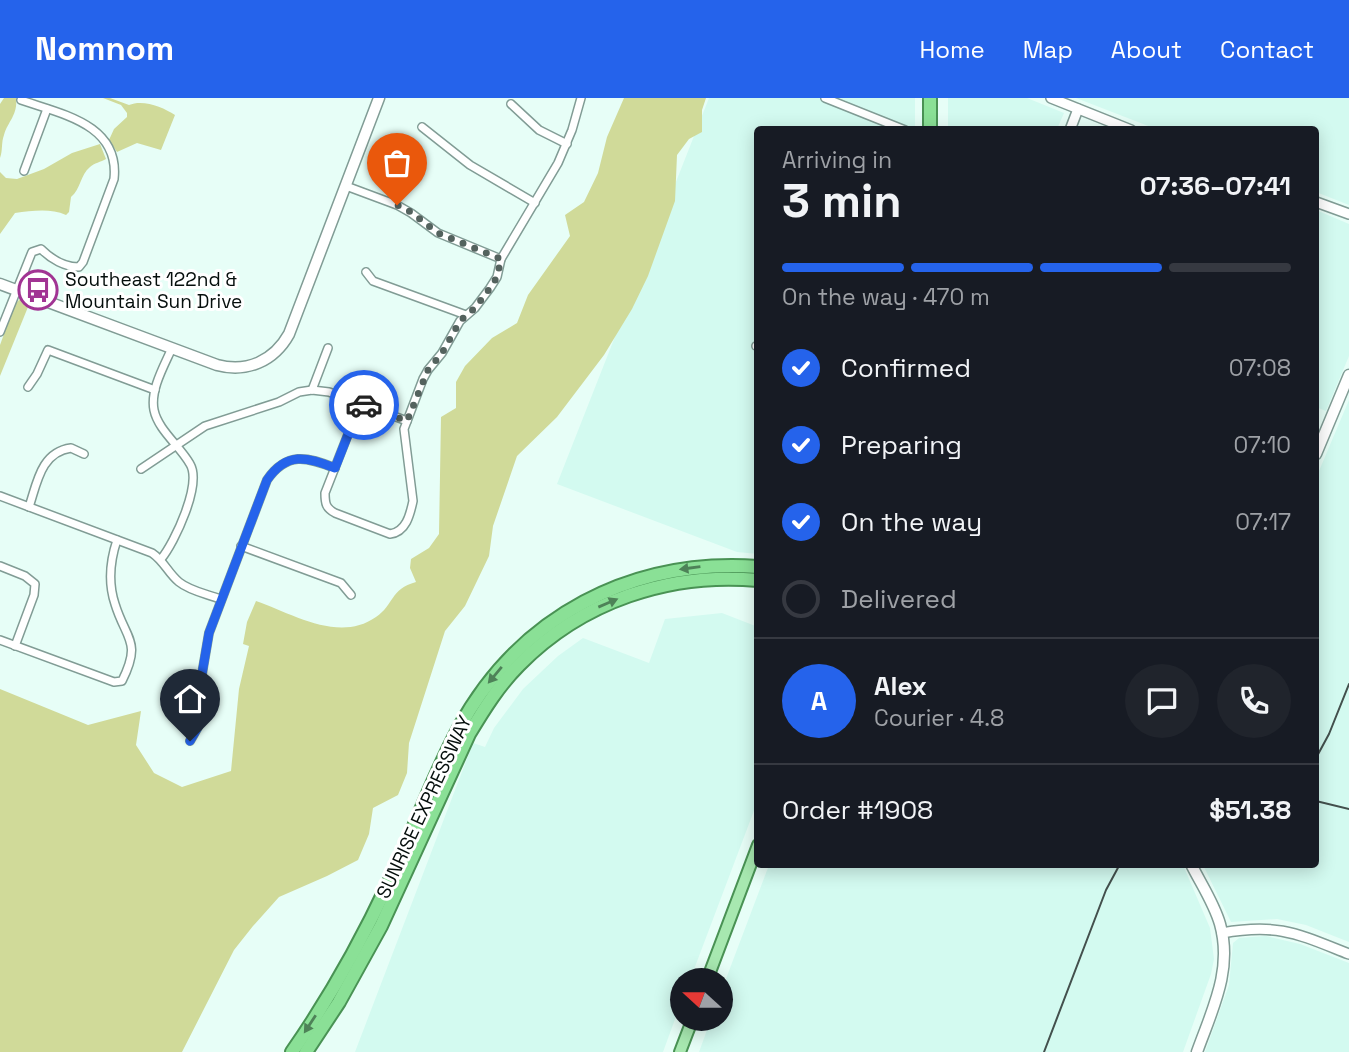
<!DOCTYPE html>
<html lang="en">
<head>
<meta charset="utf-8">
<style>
  body { margin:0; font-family:"Space Grotesk",sans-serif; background:#20242c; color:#f1f3f6; height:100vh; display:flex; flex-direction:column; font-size:26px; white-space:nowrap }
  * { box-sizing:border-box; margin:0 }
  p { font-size:23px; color:#9ea1a6 }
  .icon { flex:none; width:38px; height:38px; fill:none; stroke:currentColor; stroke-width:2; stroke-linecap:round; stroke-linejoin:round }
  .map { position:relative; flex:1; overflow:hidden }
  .sheet { position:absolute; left:754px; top:28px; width:565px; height:742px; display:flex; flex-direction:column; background:#171b24; border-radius:7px; box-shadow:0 4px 18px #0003 }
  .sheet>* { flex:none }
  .needle { width:46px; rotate:291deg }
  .tools { position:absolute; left:670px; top:870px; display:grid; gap:14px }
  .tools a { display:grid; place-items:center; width:63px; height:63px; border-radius:50%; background:#171b24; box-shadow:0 4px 18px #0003; font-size:35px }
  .pin { position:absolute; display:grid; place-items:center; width:60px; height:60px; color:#fff; margin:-72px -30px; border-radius:50% 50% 50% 0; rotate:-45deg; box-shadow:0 0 7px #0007 }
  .pin .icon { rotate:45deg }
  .courier { position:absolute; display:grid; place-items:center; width:70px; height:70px; margin:-35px; border:5px solid #2563eb; border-radius:50%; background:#fff; color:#222; box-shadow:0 2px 9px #0007 }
  .head em { font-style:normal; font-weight:800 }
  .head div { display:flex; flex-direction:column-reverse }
  .head { display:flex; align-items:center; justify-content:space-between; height:119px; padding:0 28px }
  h1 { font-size:46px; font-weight:800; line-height:52px }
  .bar { display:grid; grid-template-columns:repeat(4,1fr); gap:10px 7px; align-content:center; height:84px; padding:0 28px }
  .bar i { height:9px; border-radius:5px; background:#363941 }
  .bar .current { background:#2563eb }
  .bar p { grid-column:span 4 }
  .line { display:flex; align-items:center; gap:18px; padding:0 28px; border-top:2px solid #363941 }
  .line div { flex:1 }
  .round { display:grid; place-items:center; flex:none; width:74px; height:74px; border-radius:37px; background:#20242c }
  ol { padding:0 28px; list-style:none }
  li { display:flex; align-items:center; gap:21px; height:77px }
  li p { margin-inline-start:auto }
  li .icon { padding:7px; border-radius:50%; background:#2563eb; color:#fff; stroke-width:4 }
  li:last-child { color:#9ea1a6 }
  li i { width:38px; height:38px; border:4px solid #363941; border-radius:50% }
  header { display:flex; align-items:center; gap:42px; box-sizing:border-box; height:98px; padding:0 35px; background:#2563eb; color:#fff }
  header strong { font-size:33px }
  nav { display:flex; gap:38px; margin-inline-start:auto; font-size:24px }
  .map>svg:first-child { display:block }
  .built { fill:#d3faf0 }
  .green { fill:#d0da99 }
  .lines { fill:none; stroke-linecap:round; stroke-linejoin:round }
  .minor-casing { stroke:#819c95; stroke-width:10 }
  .tertiary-casing { stroke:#819c95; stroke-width:12 }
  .secondary-casing { stroke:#819c95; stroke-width:13 }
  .primary-casing { stroke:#499254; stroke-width:14 }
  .trunk-casing { stroke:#499254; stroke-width:16 }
  .minor { stroke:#fff; stroke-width:7 }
  .tertiary { stroke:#fff; stroke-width:9 }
  .secondary { stroke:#fff; stroke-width:10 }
  .primary { stroke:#a7e8b0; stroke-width:10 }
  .trunk { stroke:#8ae096; stroke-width:12 }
  .rail { stroke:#43504d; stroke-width:2 }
  .oneway { fill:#4e8258 }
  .done { stroke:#54625e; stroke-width:7; stroke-dasharray:0 12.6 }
  .route { stroke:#2563eb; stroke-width:9 }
  .labels { text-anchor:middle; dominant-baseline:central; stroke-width:6; stroke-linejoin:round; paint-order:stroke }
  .poi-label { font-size:19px; fill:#050e0c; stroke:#fff; text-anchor:start }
  .street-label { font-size:19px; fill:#050e0c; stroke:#fff }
</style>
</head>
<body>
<header>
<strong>Nomnom</strong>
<nav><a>Home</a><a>Map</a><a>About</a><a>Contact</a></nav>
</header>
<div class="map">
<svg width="1349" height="954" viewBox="0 0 1349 954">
  <rect width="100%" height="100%" fill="#e7fef7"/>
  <!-- built -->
  <g class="built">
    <polygon points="709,0 915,0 915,31 758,32 758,456 737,454 557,386"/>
    <polygon points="948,0 1027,0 1064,15 1057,31 948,31"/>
    <polygon points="1076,0 1349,0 1349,107 1316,94 1316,32 1156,31"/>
    <polygon points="1316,112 1349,126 1349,258 1326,313 1316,309"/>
    <polygon points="1349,302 1349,844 1306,827 1277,821 1231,824 1203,767 1316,766 1316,380"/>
    <polygon points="722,515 758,529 758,702 690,882 682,882 682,902 663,954 355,954 473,645 485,649 494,630 523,591 558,558 583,540 649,565 665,521"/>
    <polygon points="769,767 1183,767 1210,830 1214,861 1211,876 1183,954 699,954 711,921 721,920 721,894"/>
    <polygon points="1266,838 1300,846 1349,865 1349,954 1205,954 1229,887 1233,845 1239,840"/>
  </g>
  <!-- green -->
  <g class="green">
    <path d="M4 0H16C18 17 8 23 4 37 1 45 3 52 0 60V6Z"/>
    <path d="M103 0H110L129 7C143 1 163 9 175 17L161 52 137 45 117 54 109 42 114 31 127 19V15L121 7Z"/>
    <path d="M624 0H706L702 12V34L689 41 677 57 675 103 648 178 632 211 604 257 557 319 517 358 493 428 489 458 465 508 445 533 409 645 407 675 398 697 373 710 369 736 358 762 327 778 279 799 253 828 234 852 182 954H0V591L88 627 141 613 136 647 154 675 182 689 231 673 239 591 249 548 243 546 247 524 256 503C293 516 339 545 376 519 394 507 390 491 416 484L410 470 411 461 429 450 439 436 441 319 456 310V284L465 268 492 240 517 225 528 197 570 138 565 117 584 104 598 75 607 39Z"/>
    <path d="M100 46 106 61C101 64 94 65 90 69 80 77 81 91 71 99L69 114 66 117C50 110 32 113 15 115L0 136V74L6 80 17 81 44 71 72 55Z"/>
    <polygon points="20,201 30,204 0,278 0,247 15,206"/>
  </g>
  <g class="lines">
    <!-- minor casing -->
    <g class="minor-casing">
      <g id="minor">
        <polyline points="825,0 905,32"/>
        <polyline points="511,6 539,32 567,46"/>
        <polyline points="422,29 470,67 535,105"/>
        <polyline points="24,73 47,11"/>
        <polyline points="346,88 397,107 411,115 438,135 501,161"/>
        <polyline points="366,174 373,183 466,217"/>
        <path d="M0 234 32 154 41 151C51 161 65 169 79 169L83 164 114 81C120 26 61 16 21 2"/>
        <polyline points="756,248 758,248"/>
        <polyline points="28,289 37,276 48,252 155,292"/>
        <polyline points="312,292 328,250"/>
        <path d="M360 306 325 395C325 406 326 410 335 415L390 436C406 434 410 417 413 403L404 331 423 281 428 272 442 255 460 223 475 210 490 190 497 179 501 161 558 65 572 32 581 0"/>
        <polyline points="141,371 205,328 279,304 299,294 312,292 329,294 407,323"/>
        <path d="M0 398 152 455C164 463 168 475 179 484 190 493 207 496 220 501"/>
        <path d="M29 409C37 385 41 354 71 350L84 356"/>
        <polyline points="241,448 341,485 351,497"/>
        <path d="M161 461C175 444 202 386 190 366 180 348 158 332 154 312 150 292 164 268 172 250"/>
        <polyline points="0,468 25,478 35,486 34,497 15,548"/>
        <path d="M0 542 114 584 122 583C142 543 126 542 115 506 108 485 110 463 117 442"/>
        <path d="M190 643 198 629 202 576 209 535 267 382C287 353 307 359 335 370"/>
      </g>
    </g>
    <!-- tertiary casing -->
    <g class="tertiary-casing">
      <g id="tertiary">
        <polyline points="1051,0 1131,32"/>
        <polyline points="1070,32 1078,11"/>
        <polyline points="1316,104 1349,116"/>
        <path d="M1222 835C1279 825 1298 836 1349 856"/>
      </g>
    </g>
    <!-- secondary casing -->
    <g class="secondary-casing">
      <g id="secondary">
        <path d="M0 186 217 267C247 275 274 263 289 236L379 0"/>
        <polyline points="1316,356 1349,277"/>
        <path d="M1191 766C1201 786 1214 805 1220 826 1233 872 1212 912 1197 954"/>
      </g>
    </g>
    <!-- primary casing -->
    <g class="primary-casing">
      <g id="primary">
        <polyline points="707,882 758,747"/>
        <polyline points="680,954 693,920"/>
      </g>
    </g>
    <!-- trunk casing -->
    <g class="trunk-casing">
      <g id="trunk">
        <polyline points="930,32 930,0"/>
        <path d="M292 954C329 901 361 844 389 784 414 734 432 679 459 630 520 518 632 460 758 469"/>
        <path d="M306 954 339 904 381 828 469 636C484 611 499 587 519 567 582 503 669 474 758 482"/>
      </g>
    </g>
    <!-- minor -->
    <use href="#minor" class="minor"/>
    <!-- tertiary -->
    <use href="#tertiary" class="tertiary"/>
    <!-- secondary -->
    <use href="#secondary" class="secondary"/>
    <!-- primary -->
    <use href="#primary" class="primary"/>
    <!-- trunk -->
    <use href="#trunk" class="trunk"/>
    <!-- rail -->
    <g class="rail">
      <polyline points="1316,660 1329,636 1349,586"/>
      <polyline points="1316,703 1349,711"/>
      <polyline points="1044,954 1106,792 1120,766"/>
    </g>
  </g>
  <!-- one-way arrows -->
  <defs><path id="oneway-solid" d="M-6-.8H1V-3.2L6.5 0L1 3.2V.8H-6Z" transform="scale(1.75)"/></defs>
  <g class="oneway">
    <use href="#oneway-solid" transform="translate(690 470) rotate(172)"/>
    <use href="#oneway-solid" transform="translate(608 505) rotate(-23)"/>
    <use href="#oneway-solid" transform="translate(495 577) rotate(130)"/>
    <use href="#oneway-solid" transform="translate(310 926) rotate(123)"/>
  </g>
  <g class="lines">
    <!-- done -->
    <polyline class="done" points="364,307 407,323 428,272 442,255 460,223 475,210 490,190 497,179 501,161 438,135 411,114 397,107"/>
    <!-- route -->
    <path class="route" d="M190 643 198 629 202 576 209 535 267 382C287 353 306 359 335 370L360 306 364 307"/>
  </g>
  <!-- icons -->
  <defs>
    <g id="bus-ring" transform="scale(2.0125)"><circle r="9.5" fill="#fff" stroke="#a13493" stroke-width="1.5"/><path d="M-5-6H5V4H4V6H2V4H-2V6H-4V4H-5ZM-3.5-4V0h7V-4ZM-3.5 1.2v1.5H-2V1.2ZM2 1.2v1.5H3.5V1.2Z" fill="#a13493"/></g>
  </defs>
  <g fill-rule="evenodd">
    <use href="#bus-ring" x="38" y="192"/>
  </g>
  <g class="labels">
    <!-- poi labels -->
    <g class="poi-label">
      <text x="65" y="181">Southeast 122nd &amp;<tspan x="65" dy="22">Mountain Sun Drive</tspan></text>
    </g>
    <!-- street labels -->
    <g class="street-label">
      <text transform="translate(424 709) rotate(-65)">SUNRISE EXPRESSWAY</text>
    </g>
  </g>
</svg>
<div class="tools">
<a><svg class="needle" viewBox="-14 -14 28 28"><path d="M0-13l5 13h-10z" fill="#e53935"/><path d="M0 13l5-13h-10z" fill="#9ea1a6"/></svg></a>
</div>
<div class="pin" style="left:397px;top:107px;background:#ea580c"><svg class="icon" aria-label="bag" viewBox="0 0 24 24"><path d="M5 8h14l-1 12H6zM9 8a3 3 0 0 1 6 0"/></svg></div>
<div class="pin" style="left:190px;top:643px;background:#1f2937"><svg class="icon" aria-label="home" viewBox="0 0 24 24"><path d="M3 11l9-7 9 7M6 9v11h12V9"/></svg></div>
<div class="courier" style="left:364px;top:307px"><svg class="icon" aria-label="car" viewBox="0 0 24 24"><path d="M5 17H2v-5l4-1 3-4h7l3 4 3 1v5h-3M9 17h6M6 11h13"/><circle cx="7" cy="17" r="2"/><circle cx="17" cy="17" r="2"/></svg></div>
<section class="sheet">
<div class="head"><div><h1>3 min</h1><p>Arriving in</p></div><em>07:36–07:41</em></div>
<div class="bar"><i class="current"></i><i class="current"></i><i class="current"></i><i></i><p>On the way · 470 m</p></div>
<ol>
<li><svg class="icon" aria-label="check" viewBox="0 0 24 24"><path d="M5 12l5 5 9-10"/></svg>Confirmed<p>07:08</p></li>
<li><svg class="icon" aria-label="check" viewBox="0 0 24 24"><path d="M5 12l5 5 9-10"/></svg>Preparing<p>07:10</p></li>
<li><svg class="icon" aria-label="check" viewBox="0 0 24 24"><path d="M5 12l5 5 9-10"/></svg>On the way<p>07:17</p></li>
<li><i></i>Delivered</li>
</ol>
<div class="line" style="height:126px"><b class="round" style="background:#2563eb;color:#fff">A</b><div><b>Alex</b><p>Courier · 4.8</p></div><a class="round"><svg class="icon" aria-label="chat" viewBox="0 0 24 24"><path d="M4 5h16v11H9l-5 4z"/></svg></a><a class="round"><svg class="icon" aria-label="phone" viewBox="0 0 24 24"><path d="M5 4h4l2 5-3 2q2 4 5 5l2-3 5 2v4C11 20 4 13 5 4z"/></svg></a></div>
<div class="line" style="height:91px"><div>Order #1908</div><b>$51.38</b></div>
</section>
</div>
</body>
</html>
